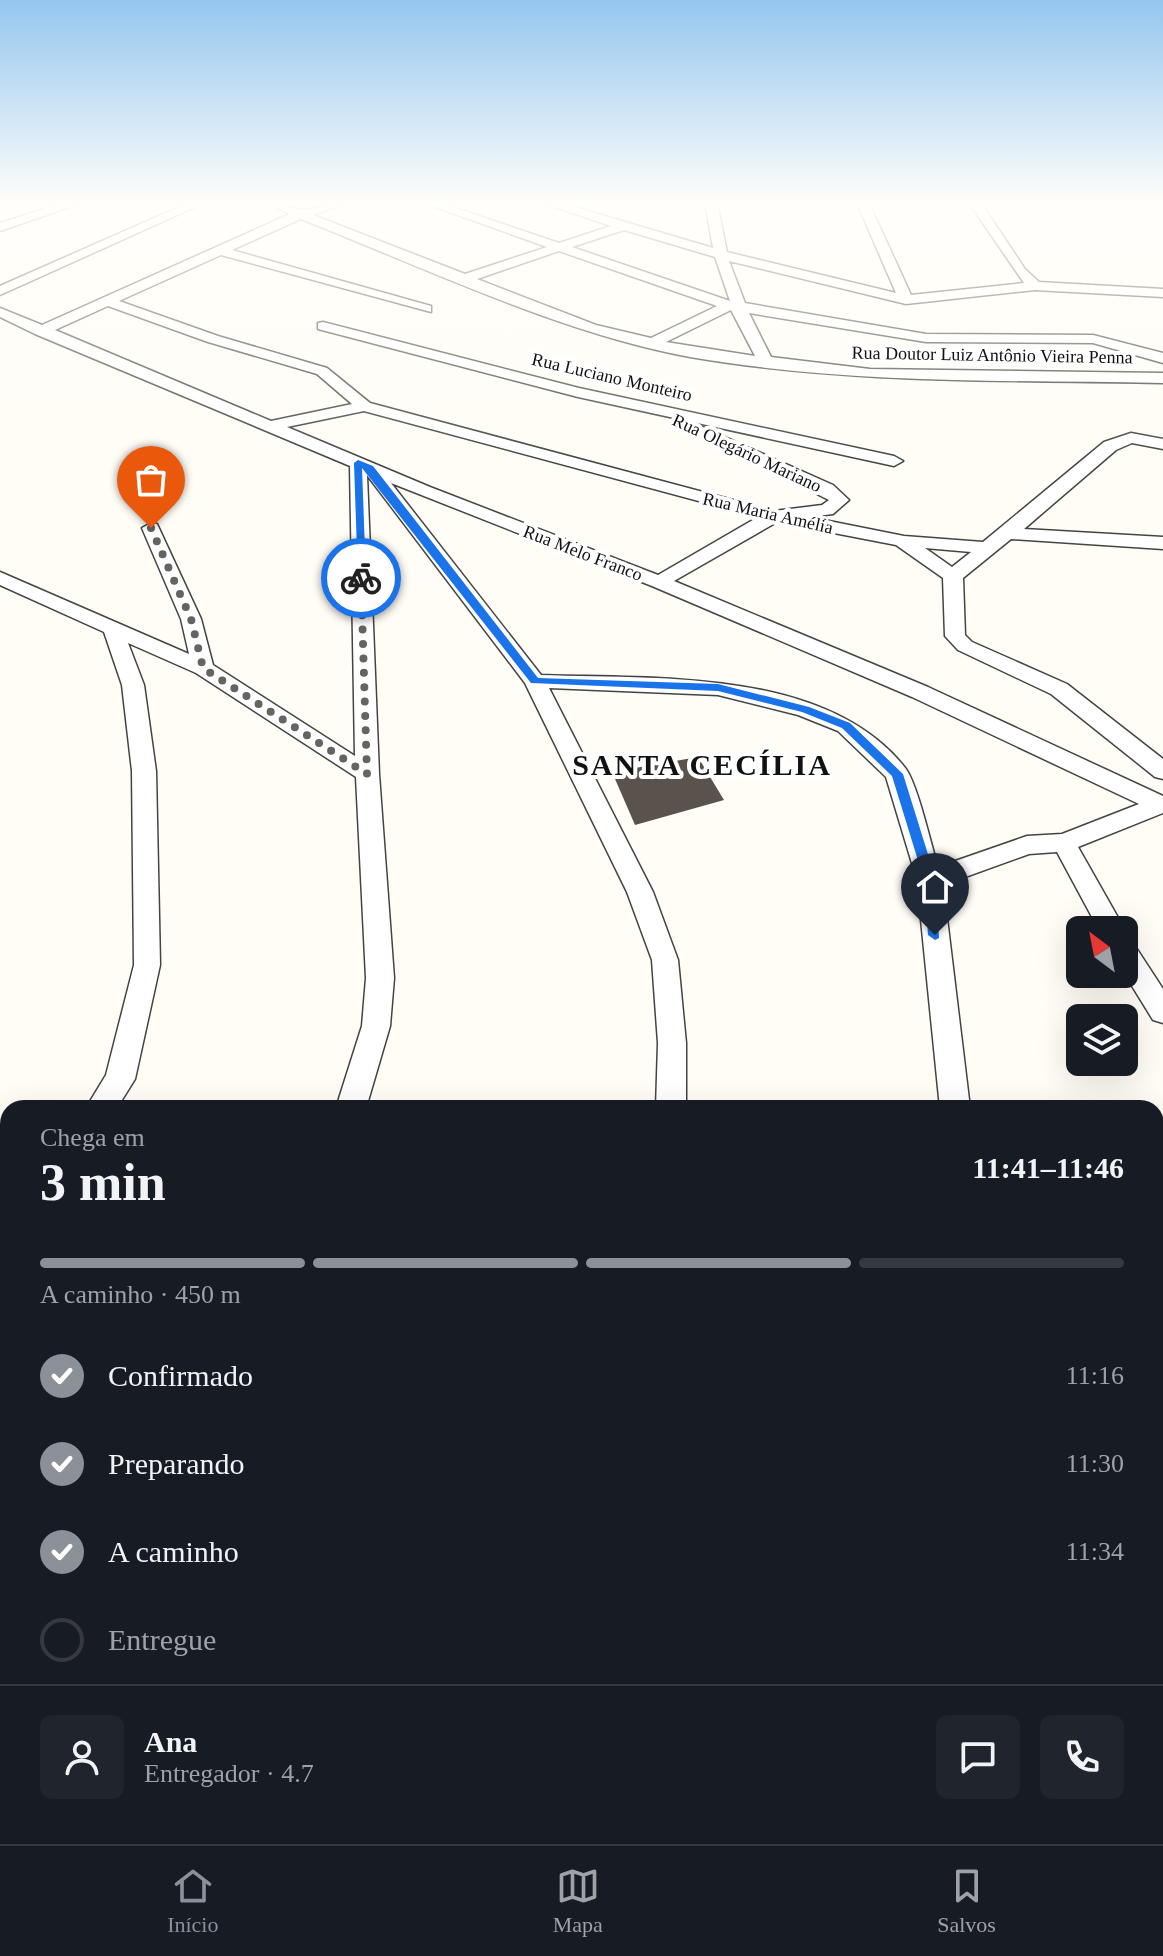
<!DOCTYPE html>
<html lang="pt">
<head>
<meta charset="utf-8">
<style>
  body { margin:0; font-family:"Times New Roman",serif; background:#20242c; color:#f1f3f6; height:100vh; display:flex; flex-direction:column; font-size:30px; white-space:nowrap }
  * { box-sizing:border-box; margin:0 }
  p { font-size:26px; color:#9ea1a6 }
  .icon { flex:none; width:44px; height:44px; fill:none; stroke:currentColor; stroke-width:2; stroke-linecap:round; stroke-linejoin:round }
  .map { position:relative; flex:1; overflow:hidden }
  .details { position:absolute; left:0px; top:1100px; width:1164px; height:744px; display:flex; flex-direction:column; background:#171b24; border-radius:24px 24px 0 0; box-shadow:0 8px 32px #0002 }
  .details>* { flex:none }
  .needle { width:52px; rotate:328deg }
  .fabs { position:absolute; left:1066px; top:916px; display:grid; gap:16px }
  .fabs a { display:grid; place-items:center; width:72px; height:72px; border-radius:12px; background:#171b24; box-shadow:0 8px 32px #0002; font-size:40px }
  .pin { position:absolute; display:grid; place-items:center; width:68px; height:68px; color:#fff; margin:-82px -34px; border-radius:50% 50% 50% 0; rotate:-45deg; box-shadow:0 0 8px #0007 }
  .pin .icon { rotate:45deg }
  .courier { position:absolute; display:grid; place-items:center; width:80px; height:80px; margin:-40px; border:6px solid #1a73e8; border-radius:50%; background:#fff; color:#222; box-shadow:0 2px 10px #0007 }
  .head em { font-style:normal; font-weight:700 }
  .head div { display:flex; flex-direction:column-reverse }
  .head { display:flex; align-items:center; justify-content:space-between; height:136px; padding:0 40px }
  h1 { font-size:52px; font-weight:700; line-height:60px }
  .bar { display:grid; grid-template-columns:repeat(4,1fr); gap:12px 8px; align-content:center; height:96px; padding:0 40px }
  .bar i { height:10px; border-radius:6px; background:#363941 }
  .bar .on { background:#8c9099 }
  .bar p { grid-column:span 4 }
  .line { display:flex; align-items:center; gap:20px; padding:0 40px; border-top:2px solid #363941 }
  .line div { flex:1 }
  .round { display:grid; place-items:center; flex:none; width:84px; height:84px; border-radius:12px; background:#20242c }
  ol { padding:0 40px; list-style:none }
  li { display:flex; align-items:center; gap:24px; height:88px }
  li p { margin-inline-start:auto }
  li .icon { padding:8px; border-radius:50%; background:#8c9099; color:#fff; stroke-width:4 }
  li:last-child { color:#9ea1a6 }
  li i { width:44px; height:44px; border:4px solid #363941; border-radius:50% }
  .tabs { display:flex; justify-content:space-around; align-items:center; height:112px; border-top:2px solid #363941; background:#171b24; font-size:22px; color:#9ea1a6 }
  .tabs a { display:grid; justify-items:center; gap:4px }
  .tabs .on { color:#8c9099 }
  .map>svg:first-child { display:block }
  .building { fill:#5a524d }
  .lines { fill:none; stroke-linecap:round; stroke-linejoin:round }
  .street-casing { stroke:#444; stroke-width:3 }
  .street { fill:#fff; fill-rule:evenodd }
  .route { fill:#1a73e8 }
  .done { stroke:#646461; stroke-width:8; stroke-dasharray:0 14.4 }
  .labels { text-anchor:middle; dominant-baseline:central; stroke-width:8; stroke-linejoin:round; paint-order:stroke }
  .far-street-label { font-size:18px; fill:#111; stroke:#fff }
  .district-label { font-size:30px; font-weight:bold; letter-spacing:2px; fill:#111; stroke:#fff }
</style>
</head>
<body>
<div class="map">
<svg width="1163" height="1844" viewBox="0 0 1163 1844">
  <rect width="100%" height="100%" fill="#fffdf5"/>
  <!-- building -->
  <polygon class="building" points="698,757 724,800 635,825 612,772"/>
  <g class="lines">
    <!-- street casing -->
    <g class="street-casing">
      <g id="street">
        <polygon points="63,203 81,203 0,231 0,223"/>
        <polygon points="188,203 204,203 0,295 0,286"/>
        <path d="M266 203C279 203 287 207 299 209 312 212 331 203 346 203L313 215 465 274 547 247 424 203H441L559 243 611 226 543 203H561L713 248 705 203H717L727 252 896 293 857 203H869L911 295 1024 283 969 203H981L1025 269 1039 282 1163 289V297L1035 290 906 304 729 261 745 303 926 334 1093 335 1163 353V363L1093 343 926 342 749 313 771 357 870 369 1163 373V383C1005 380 846 384 690 357 562 334 423 267 301 219L232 250 431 306V312L221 255 119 301 218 336 327 368 370 403 774 511 822 505 829 500 684 428 698 425 833 485 849 500 833 514 809 517 904 536 983 542 1104 442 1131 433 1163 439V449L1132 443 1116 450 1024 529 1163 537V549L1011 539 963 578 965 635 972 642 1067 684 1163 759V779L1155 777 1051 694 958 650 945 636 943 578 896 545 777 522 674 581 928 687 1163 796V813L1078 847 1125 930 1124 932 1099 930 1057 852 1029 854 943 885 970 1108H940L917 880 886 777 838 731 798 715 718 695 549 688 653 892 678 960 686 1043V1108H656L658 1043 652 960 627 892 525 683 367 475 379 774 394 978 390 1026 366 1108H336L362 1026 366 978 356 777 196 673 128 643 144 685 156 771 160 965 135 1079 117 1108H86L106 1075 134 965 132 771 122 685 104 632 0 585V572L189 654 181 619 142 528 151 523 157 524 201 619 213 665 355 756 350 466 35 334 0 317V308L42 325 290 214ZM624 230 715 257 730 301 572 247ZM559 251 717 306 651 338 596 325 477 279ZM108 306 208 342 317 374 352 404 271 421 55 330ZM731 310 755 356 666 342ZM364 411 758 517 658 575 430 487 287 427ZM391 483 652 586 912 697 1139 804 1062 834 1027 836 938 867C931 845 918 786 906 769 828 668 656 679 541 675ZM925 548 971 552 952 567Z"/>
        <polygon points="323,322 579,388 894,456 903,461 894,466 578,397 318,329 318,323"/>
        <polygon points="1124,940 1133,943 1163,989 1163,1023 1153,1020 1124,973"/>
        <polygon points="8,1240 8,1281 0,1284 0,1244"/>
        <polygon points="0,1475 8,1479 8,1535 0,1531"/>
        <polygon points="1163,1788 1163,1844 1117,1844 1120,1836 1156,1836 1156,1791"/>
        <polygon points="184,1836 230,1836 233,1844 187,1844"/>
        <polygon points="283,1836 327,1836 329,1844 285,1844"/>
        <polygon points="1026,1836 1070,1836 1071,1844 1027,1844"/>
      </g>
    </g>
    <!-- street -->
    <use href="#street" class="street"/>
  </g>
  <!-- sky -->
  <linearGradient id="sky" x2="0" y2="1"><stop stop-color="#95c6ee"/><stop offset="0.44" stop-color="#fffefa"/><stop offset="1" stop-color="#fffefa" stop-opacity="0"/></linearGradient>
  <rect width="1163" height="461" fill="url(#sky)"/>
  <!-- route -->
  <polygon class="route" points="358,460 373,466 538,678 718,684 809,707 850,723 903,774 936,880 939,938 935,940 928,935 924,880 892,776 842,728 802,712 718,691 531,683 362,468 366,578 358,580 354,463"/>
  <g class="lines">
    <!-- done -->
    <polyline class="done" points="151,528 191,619 203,668 367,774 361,578"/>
  </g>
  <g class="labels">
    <!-- far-street labels -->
    <g class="far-street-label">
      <text transform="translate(992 355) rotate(1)">Rua Doutor Luiz Antônio Vieira Penna</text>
      <text transform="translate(612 377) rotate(13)">Rua Luciano Monteiro</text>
      <text transform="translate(747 453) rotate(25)">Rua Olegário Mariano</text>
      <text transform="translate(768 513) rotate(13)">Rua Maria Amélia</text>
      <text transform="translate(583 553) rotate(21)">Rua Melo Franco</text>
    </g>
    <!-- district labels -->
    <g class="district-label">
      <text x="702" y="764">SANTA CECÍLIA</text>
    </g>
  </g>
</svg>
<div class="fabs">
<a><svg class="needle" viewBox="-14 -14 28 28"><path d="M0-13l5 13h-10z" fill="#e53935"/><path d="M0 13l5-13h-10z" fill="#9ea1a6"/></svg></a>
<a><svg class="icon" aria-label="layers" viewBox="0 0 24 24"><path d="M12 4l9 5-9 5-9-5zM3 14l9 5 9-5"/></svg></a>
</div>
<div class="pin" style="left:151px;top:528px;background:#ea580c"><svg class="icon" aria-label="bag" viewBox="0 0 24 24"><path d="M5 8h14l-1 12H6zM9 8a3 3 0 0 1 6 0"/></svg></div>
<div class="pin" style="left:935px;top:935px;background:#1f2937"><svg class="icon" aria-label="home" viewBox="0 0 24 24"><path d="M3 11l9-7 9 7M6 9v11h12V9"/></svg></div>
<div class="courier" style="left:361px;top:578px"><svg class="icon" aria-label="bike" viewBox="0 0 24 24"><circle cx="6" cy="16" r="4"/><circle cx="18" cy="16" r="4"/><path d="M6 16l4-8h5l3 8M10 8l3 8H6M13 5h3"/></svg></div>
<section class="details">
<div class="head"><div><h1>3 min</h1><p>Chega em</p></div><em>11:41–11:46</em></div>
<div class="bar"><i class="on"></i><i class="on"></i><i class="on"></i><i></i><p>A caminho · 450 m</p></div>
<ol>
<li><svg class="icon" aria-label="check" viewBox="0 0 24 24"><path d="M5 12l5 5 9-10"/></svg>Confirmado<p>11:16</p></li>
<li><svg class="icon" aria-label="check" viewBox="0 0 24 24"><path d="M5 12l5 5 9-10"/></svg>Preparando<p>11:30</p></li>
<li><svg class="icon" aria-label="check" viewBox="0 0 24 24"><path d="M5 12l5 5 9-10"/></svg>A caminho<p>11:34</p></li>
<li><i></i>Entregue</li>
</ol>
<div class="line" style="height:144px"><a class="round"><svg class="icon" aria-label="person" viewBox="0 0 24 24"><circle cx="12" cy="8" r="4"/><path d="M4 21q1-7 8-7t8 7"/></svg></a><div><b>Ana</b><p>Entregador · 4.7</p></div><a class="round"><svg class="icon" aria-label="chat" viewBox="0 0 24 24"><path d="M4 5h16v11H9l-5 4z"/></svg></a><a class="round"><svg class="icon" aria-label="phone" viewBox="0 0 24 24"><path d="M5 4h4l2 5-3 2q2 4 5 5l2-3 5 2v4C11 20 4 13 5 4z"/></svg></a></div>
</section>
</div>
<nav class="tabs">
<a class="on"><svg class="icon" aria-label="home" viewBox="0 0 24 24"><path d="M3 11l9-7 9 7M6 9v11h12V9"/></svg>Início</a>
<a><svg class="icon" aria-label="map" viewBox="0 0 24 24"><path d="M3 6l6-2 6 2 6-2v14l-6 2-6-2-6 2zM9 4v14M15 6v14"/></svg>Mapa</a>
<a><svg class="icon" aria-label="saved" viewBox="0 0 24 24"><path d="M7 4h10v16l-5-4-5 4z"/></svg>Salvos</a>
</nav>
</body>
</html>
